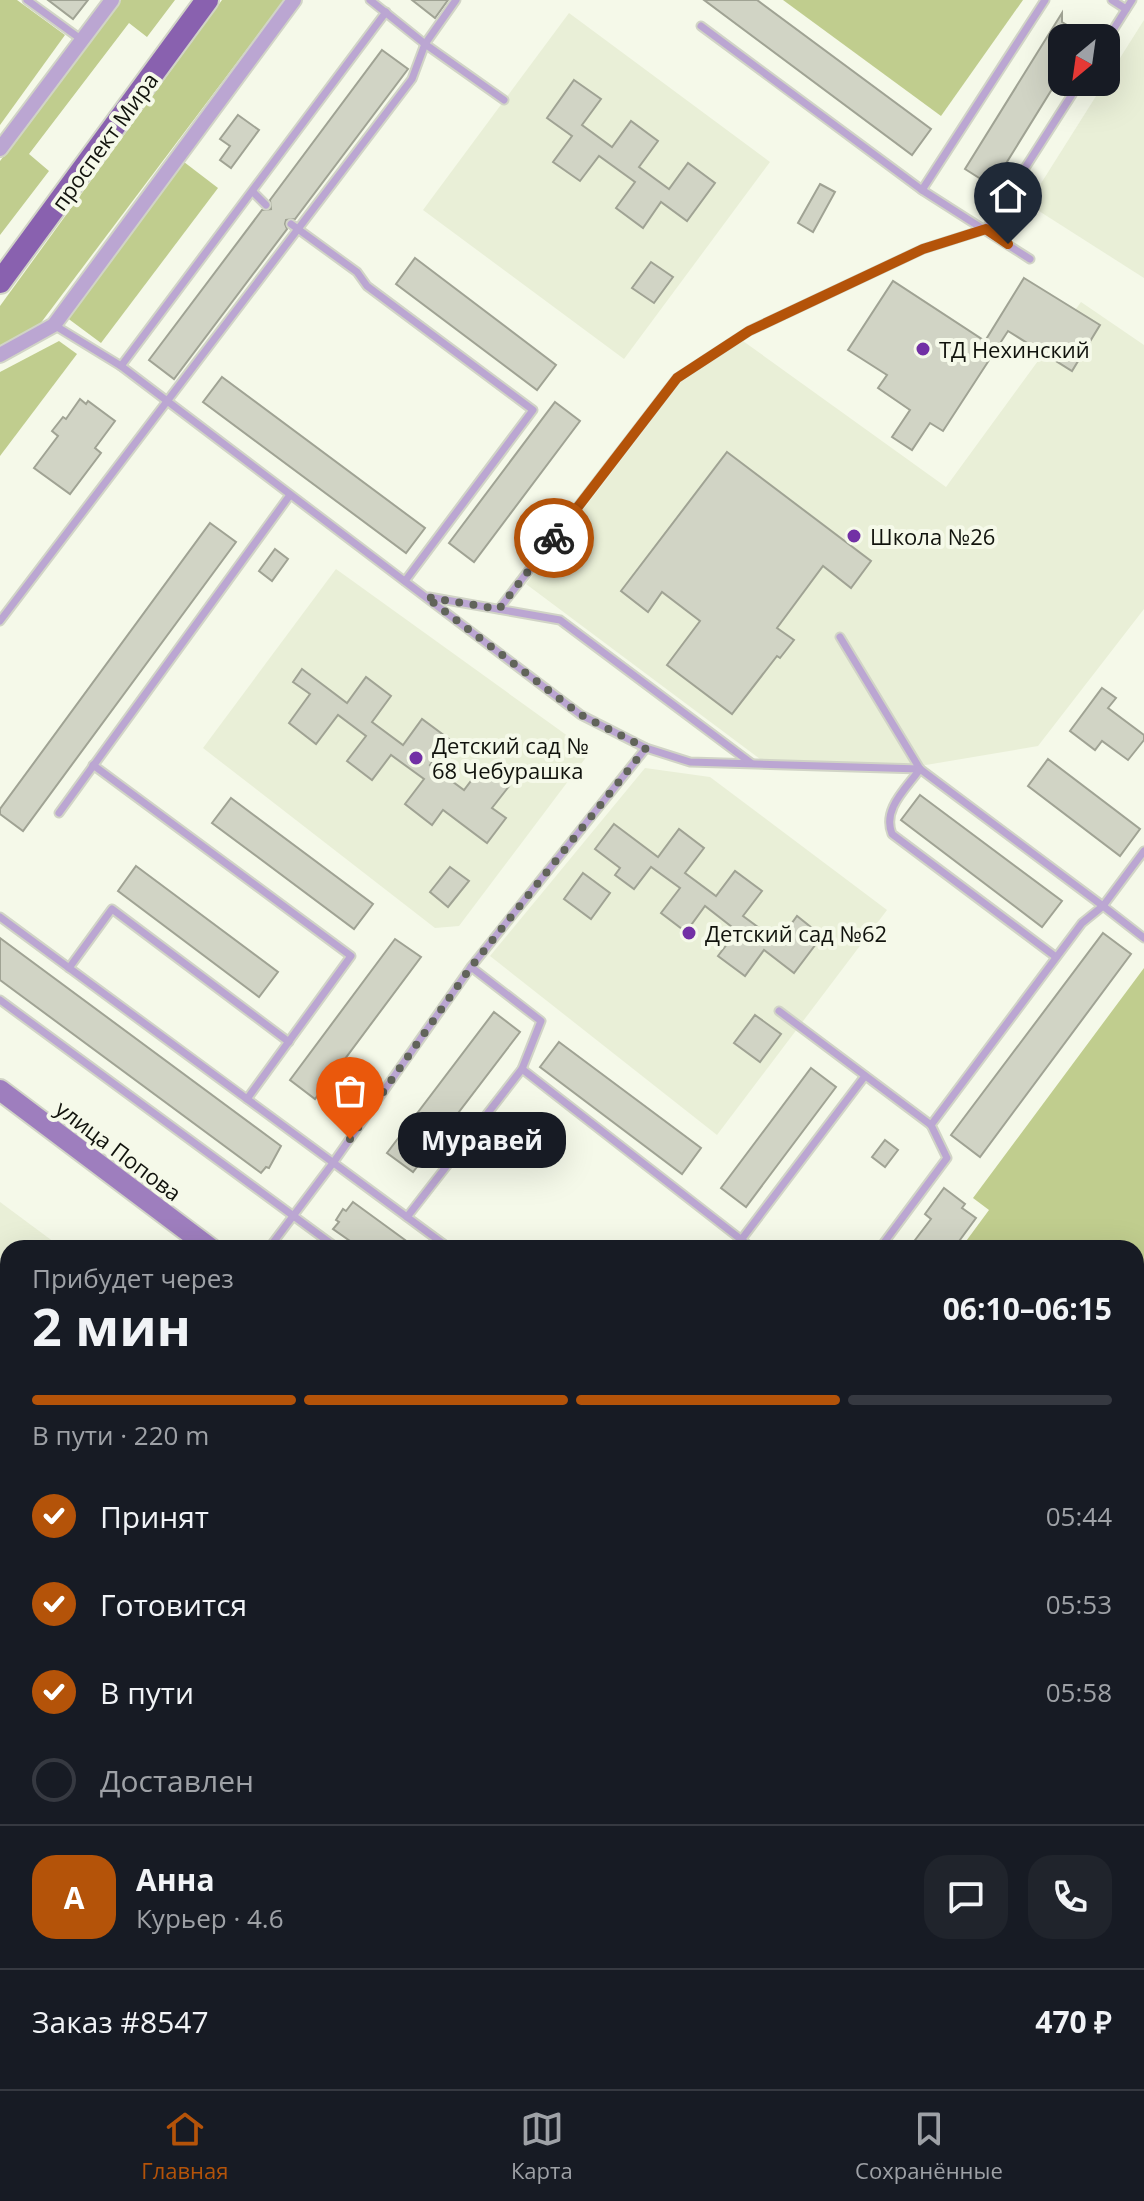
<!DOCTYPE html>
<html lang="ru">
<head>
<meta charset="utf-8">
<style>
  body { margin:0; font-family:"Open Sans",sans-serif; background:#20242c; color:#f1f3f6; height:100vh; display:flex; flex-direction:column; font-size:30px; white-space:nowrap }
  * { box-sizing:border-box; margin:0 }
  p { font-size:26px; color:#9ea1a6 }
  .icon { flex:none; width:44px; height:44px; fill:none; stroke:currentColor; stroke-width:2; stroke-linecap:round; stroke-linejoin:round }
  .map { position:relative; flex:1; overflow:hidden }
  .details { position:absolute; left:0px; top:1240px; width:1144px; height:850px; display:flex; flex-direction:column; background:#171b24; border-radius:24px 24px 0 0; box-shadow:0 8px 32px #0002 }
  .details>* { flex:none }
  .needle { width:52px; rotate:209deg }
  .tools { position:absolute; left:1048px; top:24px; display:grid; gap:16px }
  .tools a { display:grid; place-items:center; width:72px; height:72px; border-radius:16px; background:#171b24; box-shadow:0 8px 32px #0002; font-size:40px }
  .pin { position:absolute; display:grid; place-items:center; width:68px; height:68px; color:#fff; margin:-82px -34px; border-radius:50% 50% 50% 0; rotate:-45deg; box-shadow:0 0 8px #0007 }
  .pin .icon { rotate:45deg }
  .courier { position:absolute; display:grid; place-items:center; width:80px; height:80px; margin:-40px; border:6px solid #b45309; border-radius:50%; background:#fff; color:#222; box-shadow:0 2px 10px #0007 }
  .bubble { position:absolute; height:56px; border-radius:24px; background:#171b24; box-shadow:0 8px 32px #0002; font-size:26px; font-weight:700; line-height:56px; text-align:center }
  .overview em { font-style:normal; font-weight:700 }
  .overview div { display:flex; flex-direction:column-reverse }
  .overview { display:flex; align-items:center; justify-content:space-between; height:136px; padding:0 32px }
  h1 { font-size:52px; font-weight:700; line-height:60px }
  .bar { display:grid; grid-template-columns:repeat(4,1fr); gap:12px 8px; align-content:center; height:96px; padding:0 32px }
  .bar i { height:10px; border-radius:6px; background:#363941 }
  .bar .selected { background:#b45309 }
  .bar p { grid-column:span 4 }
  .line { display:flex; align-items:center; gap:20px; padding:0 32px; border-top:2px solid #363941 }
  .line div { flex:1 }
  .round { display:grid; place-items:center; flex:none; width:84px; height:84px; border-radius:24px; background:#20242c }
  ol { padding:0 32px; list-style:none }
  li { display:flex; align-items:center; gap:24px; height:88px }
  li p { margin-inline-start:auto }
  li .icon { padding:8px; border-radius:50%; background:#b45309; color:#fff; stroke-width:4 }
  li:last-child { color:#9ea1a6 }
  li i { width:44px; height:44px; border:4px solid #363941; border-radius:50% }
  .dock { display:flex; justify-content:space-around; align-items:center; height:112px; border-top:2px solid #363941; background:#171b24; font-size:22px; color:#9ea1a6 }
  .dock a { display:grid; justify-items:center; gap:4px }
  .dock .selected { color:#b45309 }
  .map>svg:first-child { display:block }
  .built { fill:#e9efd7 }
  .green { fill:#c0cd8e }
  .building { fill:#d1d4c5; stroke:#a0a394; stroke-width:2 }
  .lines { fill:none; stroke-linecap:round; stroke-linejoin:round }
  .lane-casing { stroke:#d1d4c6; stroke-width:11 }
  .street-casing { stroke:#d1d4c6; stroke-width:18 }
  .secondary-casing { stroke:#d1d4c6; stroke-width:24 }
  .primary-casing { stroke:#d1d4c6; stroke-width:26 }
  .lane { stroke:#bba6d2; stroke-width:7 }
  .street { stroke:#bba6d2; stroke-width:14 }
  .secondary { stroke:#9e7ebe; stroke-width:20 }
  .primary { stroke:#8961af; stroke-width:22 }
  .done { stroke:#61645a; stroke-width:8; stroke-dasharray:0 14.4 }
  .route { stroke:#b45309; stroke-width:10 }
  .poi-dot { fill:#7230a5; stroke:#f5f9e9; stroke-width:3 }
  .labels { text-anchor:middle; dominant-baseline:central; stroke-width:8; stroke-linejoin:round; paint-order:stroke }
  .street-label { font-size:22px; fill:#11130d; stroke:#f5f9e9 }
  .poi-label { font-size:22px; fill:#11130d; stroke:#f5f9e9; text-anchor:start }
</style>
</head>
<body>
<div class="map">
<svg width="1144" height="2089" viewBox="0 0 1144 2089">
  <rect width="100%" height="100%" fill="#f5f9e9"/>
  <!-- built -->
  <g class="built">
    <polygon points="569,13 770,162 624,359 423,210"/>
    <polygon points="1144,20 1144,278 1028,204"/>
    <polygon points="1081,302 1144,345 1144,609 1038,746 920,766 764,762 526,584 681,382 743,341 946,487"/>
    <polygon points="336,569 590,752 459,926 435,928 203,748"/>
    <polygon points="645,768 710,777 887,910 717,1135 490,956"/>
    <polygon points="0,1202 62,1248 8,1248 8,1561 0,1555"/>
    <polygon points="0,1888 8,1894 8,2082 24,2082 12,2089 0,2089"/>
    <polygon points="34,2082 191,2082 186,2089 43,2089"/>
  </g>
  <!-- green -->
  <g class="green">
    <polygon points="0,0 17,0 65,35 0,125"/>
    <polygon points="121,0 175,0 147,37 129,23 29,154 49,171 0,235 0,161"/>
    <polygon points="222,0 284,0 40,324 0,346 0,306"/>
    <polygon points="783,0 1023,0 941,116"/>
    <polygon points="184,162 218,188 101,343 66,317"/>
    <polygon points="59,341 77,354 0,456 0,372"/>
    <polygon points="1144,968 1144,1266 1136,1270 1136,1248 961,1248 989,1210 973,1198"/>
    <polygon points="1141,1354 1144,1357 1144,1600 1136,1594 1136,1361"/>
    <polygon points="1144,1669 1144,1859 1136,1853 1136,1680"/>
  </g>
  <!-- building -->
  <g class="building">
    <polygon points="48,0 88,0 73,19"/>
    <polygon points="412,0 448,0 435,18"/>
    <polygon points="704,0 757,0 931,129 912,155"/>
    <polygon points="1062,13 1062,22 1089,38 1062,38 1062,73 992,186 965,169"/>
    <polygon points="382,50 408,69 295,219 286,220 285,224 287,229 174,379 149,360 262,210 271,209 270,200"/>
    <polygon points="574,80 601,99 582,125 612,147 631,121 658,141 639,167 669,189 688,163 715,183 687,221 661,202 643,228 616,208 635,182 599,156 580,181 553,162 572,136 547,118"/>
    <polygon points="238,115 259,130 231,168 220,160 230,146 220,139"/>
    <polygon points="820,184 835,192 813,232 798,223"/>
    <polygon points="415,258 556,365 537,390 396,284"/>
    <polygon points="651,262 673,277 654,303 632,288"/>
    <polygon points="1024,278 1100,325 1072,371 1008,331 943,431 930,423 912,450 892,437 910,410 878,388 887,375 848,350 893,281 985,341"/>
    <polygon points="222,377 425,528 406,553 203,402"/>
    <polygon points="80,399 86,404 88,401 115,421 95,448 101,453 70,494 34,468 58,436 52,431 63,417 66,419"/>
    <polygon points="555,402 580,421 474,562 449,543"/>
    <polygon points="727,452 871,561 851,588 823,566 777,628 794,640 780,658 777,656 732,714 667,665 700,621 662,592 648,612 621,591"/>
    <polygon points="210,523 236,542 23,831 0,814 0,809"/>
    <polygon points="275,549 288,559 272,581 259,571"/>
    <polygon points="302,669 347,703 366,677 391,696 372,722 403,745 422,719 449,739 430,765 464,790 483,765 510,785 492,808 506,818 487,843 443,810 432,825 405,804 424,779 391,755 372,780 347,761 366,736 338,715 316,744 289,723 310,694 293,682"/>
    <polygon points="1102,688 1116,698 1108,708 1144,735 1144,740 1128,760 1102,741 1095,750 1070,731"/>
    <polygon points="1048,759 1140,829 1120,856 1028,786"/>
    <polygon points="920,795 1062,901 1042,927 901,820"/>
    <polygon points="231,798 373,904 354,929 212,823"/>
    <polygon points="614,824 658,857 679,829 704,848 685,873 716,896 735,871 762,891 743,916 778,942 797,916 822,936 794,973 764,950 745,976 718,956 737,931 705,906 686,932 661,913 680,888 651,867 634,889 615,875 620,868 595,849"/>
    <polygon points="136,866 278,972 259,997 118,891"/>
    <polygon points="450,867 469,881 448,907 430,892"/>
    <polygon points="583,873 610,893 591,919 564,899"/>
    <polygon points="1103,933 1131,954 980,1157 951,1135"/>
    <polygon points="0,938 281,1146 269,1168 266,1167 261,1173 0,980"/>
    <polygon points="395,939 421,957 315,1099 290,1080"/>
    <polygon points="494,1012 520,1032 413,1172 387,1153"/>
    <polygon points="755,1015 781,1034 760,1062 734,1043"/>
    <polygon points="559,1042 701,1148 682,1174 540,1067"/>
    <polygon points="811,1068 836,1087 746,1207 721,1188"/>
    <polygon points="885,1140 898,1150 885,1167 872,1157"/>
    <polygon points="944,1188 965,1204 962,1208 976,1218 954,1248 909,1248 931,1219 925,1214"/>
    <polygon points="353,1202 416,1248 360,1248 333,1229 339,1222 336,1220 343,1209 346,1211"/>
  </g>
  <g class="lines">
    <!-- lane casing -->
    <g class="lane-casing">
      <g id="lane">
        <polyline points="27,0 82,40"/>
        <polyline points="370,0 425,44 504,100"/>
        <polyline points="1112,0 1126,9"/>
        <polyline points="701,26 922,190 1030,259"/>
        <polyline points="1106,41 1132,0"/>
        <polyline points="922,190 1045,0"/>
        <polyline points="253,192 266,205"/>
        <polyline points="291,224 357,272 367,286 533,410 405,581"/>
        <polyline points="54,325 121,366 581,715 646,748 690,762 920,769"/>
        <polyline points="121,366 386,12"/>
        <polyline points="429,597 560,620 751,763"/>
        <polyline points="499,609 677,378 749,331 923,249 986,229 1080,82"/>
        <polyline points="0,621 412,79 425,44 456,0"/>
        <polyline points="840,637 920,769 1103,906 1144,851"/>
        <polyline points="93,765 351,956 247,1099"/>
        <path d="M920 769C906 789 882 809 892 834L1056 957"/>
        <polyline points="59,813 290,495"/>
        <polyline points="0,917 449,1248"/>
        <polyline points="471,967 541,1021 522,1069"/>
        <polyline points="69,968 112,909 289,1042"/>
        <polyline points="0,1000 337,1248"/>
        <polyline points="779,1011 931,1125"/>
        <polyline points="407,1217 522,1069 752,1248"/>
        <polyline points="741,1240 865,1076"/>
        <polyline points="269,1248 333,1163 471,967 646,748"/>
        <polyline points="880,1248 947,1158 931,1125 1082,923 1103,906 1144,938"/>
        <polyline points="0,1755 8,1761"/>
        <polyline points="1136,1767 1144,1773"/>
        <polyline points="0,1869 8,1875"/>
        <polyline points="1136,1950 1144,1938"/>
        <polyline points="739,2082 748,2089"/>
        <polyline points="274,2089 279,2082"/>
        <polyline points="941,2089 946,2082"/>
        <polyline points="1041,2089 1046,2082"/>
      </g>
    </g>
    <!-- street casing -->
    <g class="street-casing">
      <g id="street">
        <polyline points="0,149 112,0"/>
        <polyline points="0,355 54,325 294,0"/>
        <polyline points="1136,1917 1144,1922"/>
      </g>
    </g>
    <!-- secondary casing -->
    <g class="secondary-casing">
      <g id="secondary">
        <polyline points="0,1090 210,1248"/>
        <polyline points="1136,1298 1144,1291"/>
        <polyline points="0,1599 8,1605"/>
        <polyline points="504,2089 509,2082"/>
      </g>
    </g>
    <!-- primary casing -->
    <g class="primary-casing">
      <polyline id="primary" points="0,282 207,0"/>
    </g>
    <!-- lane -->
    <use href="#lane" class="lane"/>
    <!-- street -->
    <use href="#street" class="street"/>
    <!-- secondary -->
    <use href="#secondary" class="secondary"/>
    <!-- primary -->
    <use href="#primary" class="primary"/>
  </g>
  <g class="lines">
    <!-- done -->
    <polyline class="done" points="350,1139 471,967 646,748 581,715 426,597 499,609 554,538"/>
    <!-- route -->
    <polyline class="route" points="554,538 677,378 749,331 923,249 986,229 1008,244"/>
  </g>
  <!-- markers -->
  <g class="poi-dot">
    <circle cx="923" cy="349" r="8"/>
    <circle cx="854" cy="536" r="8"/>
    <circle cx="416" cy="758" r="8"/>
    <circle cx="689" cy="933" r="8"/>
  </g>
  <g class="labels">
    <!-- street labels -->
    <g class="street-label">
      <text transform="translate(104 141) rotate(-54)">проспект Мира</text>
      <text transform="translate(119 1150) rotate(37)">улица Попова</text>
    </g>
    <!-- poi labels -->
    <g class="poi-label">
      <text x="939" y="349">ТД Нехинский</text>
      <text x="870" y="536">Школа №26</text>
      <text x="432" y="745">Детский сад №<tspan x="432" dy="25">68 Чебурашка</tspan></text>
      <text x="705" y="933">Детский сад №62</text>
    </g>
  </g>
</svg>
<div class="tools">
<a><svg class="needle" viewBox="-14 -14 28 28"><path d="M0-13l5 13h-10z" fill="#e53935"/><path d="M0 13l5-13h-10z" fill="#9ea1a6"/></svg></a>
</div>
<div class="pin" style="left:350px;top:1139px;background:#ea580c"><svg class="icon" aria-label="bag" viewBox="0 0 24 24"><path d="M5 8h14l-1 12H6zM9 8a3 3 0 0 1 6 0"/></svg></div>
<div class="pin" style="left:1008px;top:244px;background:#1f2937"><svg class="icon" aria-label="home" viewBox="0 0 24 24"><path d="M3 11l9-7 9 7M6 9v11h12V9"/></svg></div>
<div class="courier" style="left:554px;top:538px"><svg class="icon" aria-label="bike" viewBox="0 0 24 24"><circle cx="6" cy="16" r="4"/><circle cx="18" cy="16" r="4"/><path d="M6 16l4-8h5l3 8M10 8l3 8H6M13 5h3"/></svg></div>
<div class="bubble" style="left:398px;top:1112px;width:168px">Муравей</div>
<section class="details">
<div class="overview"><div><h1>2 мин</h1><p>Прибудет через</p></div><em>06:10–06:15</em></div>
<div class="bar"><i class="selected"></i><i class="selected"></i><i class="selected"></i><i></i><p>В пути · 220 m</p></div>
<ol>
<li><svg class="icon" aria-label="check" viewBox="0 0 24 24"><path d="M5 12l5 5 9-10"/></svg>Принят<p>05:44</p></li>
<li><svg class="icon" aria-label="check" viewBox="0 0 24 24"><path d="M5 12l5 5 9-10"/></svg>Готовится<p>05:53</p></li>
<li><svg class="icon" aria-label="check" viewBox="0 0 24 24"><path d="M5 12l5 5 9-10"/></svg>В пути<p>05:58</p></li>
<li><i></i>Доставлен</li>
</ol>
<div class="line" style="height:144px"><b class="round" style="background:#b45309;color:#fff">А</b><div><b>Анна</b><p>Курьер · 4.6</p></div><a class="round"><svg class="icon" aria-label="chat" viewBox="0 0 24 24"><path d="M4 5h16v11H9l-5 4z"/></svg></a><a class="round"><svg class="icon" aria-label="phone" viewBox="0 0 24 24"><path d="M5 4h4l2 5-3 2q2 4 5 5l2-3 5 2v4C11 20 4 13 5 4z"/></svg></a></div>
<div class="line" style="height:104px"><div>Заказ #8547</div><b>470 ₽</b></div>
</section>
</div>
<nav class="dock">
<a class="selected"><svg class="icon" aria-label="home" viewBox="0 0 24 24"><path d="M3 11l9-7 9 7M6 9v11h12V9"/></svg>Главная</a>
<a><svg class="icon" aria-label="map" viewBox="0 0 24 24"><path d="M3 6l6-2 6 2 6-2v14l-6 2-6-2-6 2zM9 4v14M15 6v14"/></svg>Карта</a>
<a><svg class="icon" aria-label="saved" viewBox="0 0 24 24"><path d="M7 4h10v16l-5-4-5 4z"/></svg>Сохранённые</a>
</nav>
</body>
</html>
